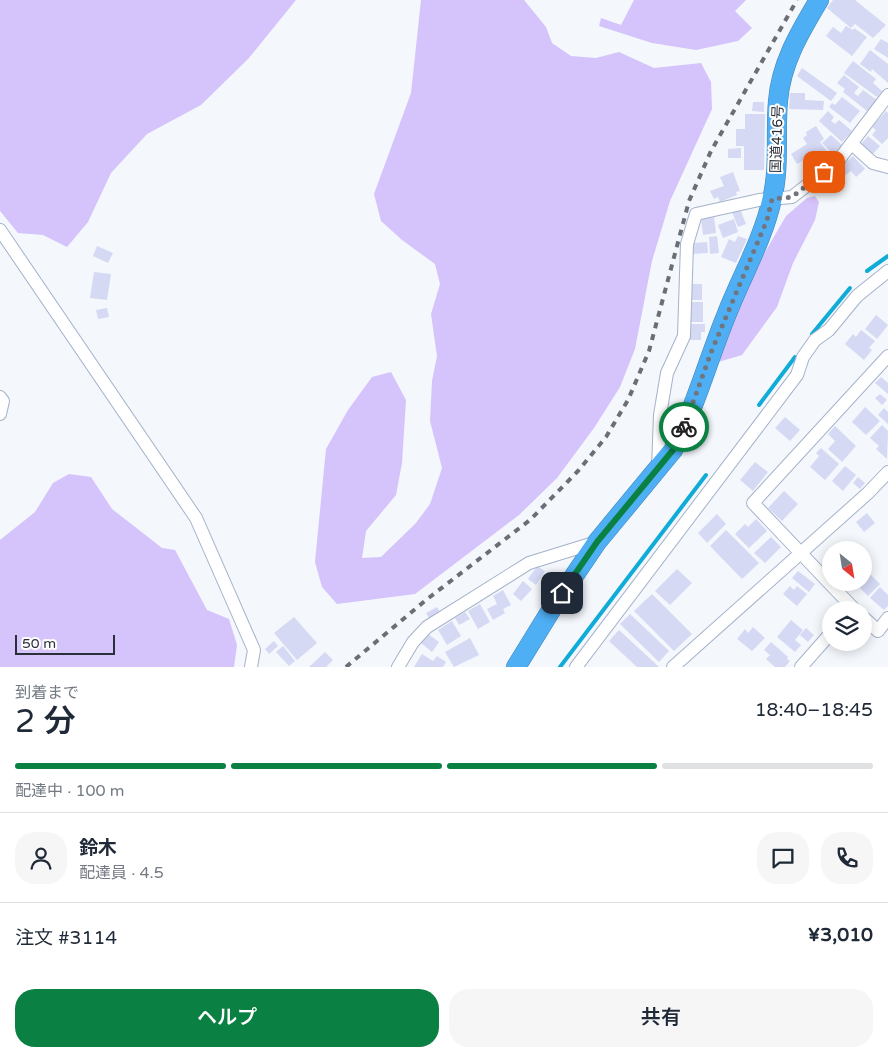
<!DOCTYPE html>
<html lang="ja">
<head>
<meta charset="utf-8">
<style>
  body { margin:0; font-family:"Varela Round","Noto Sans JP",sans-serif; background:#f6f6f7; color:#1f2937; height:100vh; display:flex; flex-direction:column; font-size:19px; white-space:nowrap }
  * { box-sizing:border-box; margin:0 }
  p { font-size:16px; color:#747a83 }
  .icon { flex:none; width:28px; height:28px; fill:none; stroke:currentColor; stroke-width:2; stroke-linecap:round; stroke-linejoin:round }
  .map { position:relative; height:667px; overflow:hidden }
  .side { display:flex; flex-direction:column; background:#fff; flex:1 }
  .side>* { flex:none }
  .needle { width:32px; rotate:150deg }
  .tools { position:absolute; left:822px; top:541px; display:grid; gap:10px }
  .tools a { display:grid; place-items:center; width:50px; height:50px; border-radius:50%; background:#fff; box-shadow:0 2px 12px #0003; font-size:25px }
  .scale { position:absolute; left:15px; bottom:12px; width:100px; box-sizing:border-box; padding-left:5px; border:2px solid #2a2f39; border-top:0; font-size:14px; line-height:18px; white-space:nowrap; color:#2a2f39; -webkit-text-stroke:4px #fff; paint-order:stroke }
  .pin { position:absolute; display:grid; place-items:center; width:42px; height:42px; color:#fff; margin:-21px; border-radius:10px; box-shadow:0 2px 8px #0006 }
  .courier { position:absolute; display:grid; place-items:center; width:50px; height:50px; margin:-25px; border:4px solid #0b8043; border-radius:50%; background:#fff; color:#222; box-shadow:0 1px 6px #0007 }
  .overview em { font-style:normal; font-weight:600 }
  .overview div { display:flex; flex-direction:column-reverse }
  .overview { display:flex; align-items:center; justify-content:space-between; height:85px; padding:0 15px }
  h1 { font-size:32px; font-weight:600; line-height:38px }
  .bar { display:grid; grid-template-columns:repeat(4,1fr); gap:8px 5px; align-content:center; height:60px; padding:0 15px }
  .bar i { height:6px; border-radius:4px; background:#e0e1e3 }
  .bar .selected { background:#0b8043 }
  .bar p { grid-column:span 4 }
  .line { display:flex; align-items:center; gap:12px; padding:0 15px; border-top:1px solid #e0e1e3 }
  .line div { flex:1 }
  .round { display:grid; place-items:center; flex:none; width:52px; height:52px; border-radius:20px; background:#f6f6f7 }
  .cta { display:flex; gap:10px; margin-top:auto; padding:10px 15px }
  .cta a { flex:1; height:58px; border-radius:20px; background:#0b8043; color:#fff; font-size:20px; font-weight:600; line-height:58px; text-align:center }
  .cta a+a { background:#f6f6f7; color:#1f2937 }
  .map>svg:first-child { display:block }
  .green { fill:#d5c3fb }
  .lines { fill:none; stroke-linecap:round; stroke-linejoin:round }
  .stream { stroke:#10acd8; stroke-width:4 }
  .building { fill:#d6d9f4 }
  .minor-casing { stroke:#a4b2ca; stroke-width:14 }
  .highway-casing { stroke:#4182b3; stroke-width:20 }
  .minor { stroke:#fff; stroke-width:12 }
  .highway { stroke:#4eaff5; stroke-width:19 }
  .rail { stroke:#6a6e76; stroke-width:4; stroke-dasharray:6 6; stroke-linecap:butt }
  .done { stroke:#71757d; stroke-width:5; stroke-dasharray:0 9 }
  .route { stroke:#0b8043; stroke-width:6 }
  .labels { text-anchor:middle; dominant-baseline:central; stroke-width:4; stroke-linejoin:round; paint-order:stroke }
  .street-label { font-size:14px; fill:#2a2f39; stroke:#fff }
</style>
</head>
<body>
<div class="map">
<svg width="888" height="667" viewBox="0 0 888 667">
  <rect width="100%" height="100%" fill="#f4f7fc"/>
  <!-- green -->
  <g class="green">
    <polygon points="0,0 296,0 248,59 201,105 147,134 111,173 88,222 67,247 43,235 18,233 0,211"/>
    <polygon points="421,0 524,0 546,27 552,43 571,56 596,58 619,52 654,68 701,63 711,82 712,109 670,201 652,261 635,349 620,387 594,428 557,478 519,515 415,594 337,604 322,587 315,562 326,449 348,410 372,377 391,372 406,400 402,463 396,495 366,531 362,558 381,557 416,523 430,504 442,468 430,421 432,381 437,356 431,314 440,284 435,264 402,240 381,221 374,194 411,93"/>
    <polygon points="634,0 746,0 735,11 752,28 738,41 696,50 652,43 599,26 601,18 621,25"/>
    <polygon points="815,196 819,202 815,220 793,263 777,307 742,355 718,362 712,356 757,266 786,216 807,198"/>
    <polygon points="69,474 91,477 112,509 162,548 175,550 207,610 229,619 237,645 234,667 0,667 0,540 35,512 53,483"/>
  </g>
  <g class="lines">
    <!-- stream -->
    <g class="stream">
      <polyline points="867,271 888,256"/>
      <polyline points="812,334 850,288"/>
      <polyline points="759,405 795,357"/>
      <polyline points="560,667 706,475"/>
    </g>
  </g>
  <!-- building -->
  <g class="building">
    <polygon points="833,0 855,0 886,25 873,38 855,24 851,28 827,8"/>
    <polygon points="846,26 853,30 854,28 867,37 852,56 826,36 833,27 841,33"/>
    <polygon points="881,39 888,43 888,58 874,49"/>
    <polygon points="870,50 888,64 888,83 872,69 871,72 860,64"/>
    <polygon points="853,61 876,79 873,83 882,91 877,97 844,73"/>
    <polygon points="802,68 837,93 831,101 797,76"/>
    <polygon points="844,75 859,87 854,93 858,96 863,90 877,100 867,111 843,92 845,89 837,83"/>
    <polygon points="790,93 805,93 805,100 824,101 823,110 789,109"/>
    <polygon points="842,97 860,111 850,123 829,107 832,103 835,105"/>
    <polygon points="753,102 764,102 764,112 752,111"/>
    <polygon points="828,111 834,117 831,121 835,124 839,120 852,131 842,142 819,121"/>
    <polygon points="886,111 888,113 888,138 882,144 872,135 876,130 872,127"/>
    <polygon points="745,114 765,114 764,170 744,170 744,146 736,146 736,129 745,129"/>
    <polygon points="816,126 824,139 820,142 831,157 819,164 813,154 797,164 791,154 807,144 803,138 807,135 806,132"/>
    <polygon points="831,135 843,146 834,155 822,143"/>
    <polygon points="868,136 880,146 872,155 860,145"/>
    <polygon points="741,148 741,158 728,158 728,149"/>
    <polygon points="853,156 865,169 856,177 851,171 835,183 830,178"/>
    <polygon points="733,172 740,191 736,192 737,195 720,202 718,197 714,199 710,191 724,186 720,177"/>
    <polygon points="740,209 746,224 738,227 732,212"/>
    <polygon points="714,217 716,233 703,235 701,219"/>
    <polygon points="734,219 738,232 723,238 718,225"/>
    <polygon points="717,236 719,253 710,254 709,237"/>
    <polygon points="738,236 747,239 736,263 721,257 729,239 735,242"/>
    <polygon points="707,242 708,253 693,254 692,243"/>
    <polygon points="97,246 113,253 108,263 93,256"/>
    <polygon points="94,272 111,274 107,300 90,298"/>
    <rect x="690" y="284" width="12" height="16"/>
    <rect x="690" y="302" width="13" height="20"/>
    <polygon points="107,308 109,317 98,319 96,310"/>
    <polygon points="876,315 888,325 877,339 865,329"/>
    <polygon points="689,324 705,324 705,332 701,332 701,340 689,340"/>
    <polygon points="861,330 875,341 869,348 872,350 864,360 845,344 853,334 856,337"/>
    <polygon points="881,377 888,383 888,394 875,383"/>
    <polygon points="880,394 887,400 882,405 875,398"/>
    <polygon points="865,407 880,421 866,435 852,422"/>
    <polygon points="884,408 888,412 888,424 878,415"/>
    <polygon points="785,417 800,430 790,441 775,428"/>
    <polygon points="882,425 888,431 887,459 876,449 879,446 870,438"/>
    <polygon points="835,426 856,446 842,462 828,449 835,441 828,434"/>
    <polygon points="821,448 839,464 825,480 810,467 819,456 816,453"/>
    <polygon points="755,462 768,472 753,491 740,480"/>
    <polygon points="845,466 856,475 843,491 832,481"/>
    <polygon points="858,477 865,483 860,489 853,483"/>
    <polygon points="784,491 798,504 782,521 768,508"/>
    <polygon points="867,513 875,523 864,532 856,522"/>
    <polygon points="717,514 726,524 707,543 698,533"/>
    <polygon points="756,519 767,531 749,548 735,534 745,524 748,527"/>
    <polygon points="726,530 759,563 742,579 710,546"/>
    <polygon points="771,537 781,547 765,563 754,553"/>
    <polygon points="537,566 545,571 536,585 528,579"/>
    <polygon points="677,569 692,583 670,605 655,591"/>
    <polygon points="865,569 880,584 868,596 854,582 864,582"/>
    <polygon points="798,571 815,584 809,592 792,578"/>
    <polygon points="523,581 532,589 521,601 513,594"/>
    <polygon points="790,586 794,590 797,586 807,594 797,606 783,594"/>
    <polygon points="880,587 888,595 888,606 884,610 870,598"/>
    <polygon points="503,590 511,605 503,609 505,613 493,620 487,609 497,604 493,596"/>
    <polygon points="652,594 692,634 674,651 634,611"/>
    <polygon points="480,604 490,622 478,629 468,611"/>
    <polygon points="437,607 440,612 429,618 426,613"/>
    <polygon points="465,612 470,619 459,625 455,618"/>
    <polygon points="630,614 669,651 659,662 620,624"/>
    <polygon points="294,617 317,643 297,660 274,633"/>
    <polygon points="791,620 803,630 795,640 801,645 795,652 777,637"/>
    <polygon points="452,621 461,636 447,645 438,630"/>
    <polygon points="753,627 765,638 752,651 737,639 745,629 748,633"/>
    <polygon points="806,628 814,635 808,642 800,635"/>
    <polygon points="619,630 659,667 637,667 609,641"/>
    <polygon points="428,634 439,642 432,652 421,643"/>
    <polygon points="470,638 479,655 454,667 445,652"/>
    <polygon points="274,641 278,646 269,654 265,649"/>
    <polygon points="771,642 788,657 787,659 790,661 785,667 775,667 766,659 770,655 764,650"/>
    <polygon points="283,646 295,661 289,666 276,652"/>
    <polygon points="325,652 333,660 326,667 309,667"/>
    <polygon points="422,654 433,661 437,656 446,662 443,667 414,667"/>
  </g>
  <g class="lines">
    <!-- minor casing -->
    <g class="minor-casing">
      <g id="minor">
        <polyline points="852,144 873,163 888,167"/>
        <polyline points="0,230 196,518 254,650 251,667"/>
        <polyline points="0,397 3,401 0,414"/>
        <polyline points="658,467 660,415 667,373 684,336 687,244 696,214 759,200 792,197 838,161 888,95"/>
        <polyline points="855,610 753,503 888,356"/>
        <polyline points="864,618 878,631 888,618"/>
        <polyline points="398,667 413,642 427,627 529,563 597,542"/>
        <polyline points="576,667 797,375 803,357 815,340 829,330 857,296 888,271"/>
        <polyline points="673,667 868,493 888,472"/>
        <polyline points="801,667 831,633"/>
      </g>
    </g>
    <!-- highway casing -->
    <g class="highway-casing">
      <path id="highway" d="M516 667 553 607 597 542 673 450C695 408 708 360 726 316 741 277 763 240 772 199 780 167 775 134 778 101 781 63 800 32 819 0"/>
    </g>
    <!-- minor -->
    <use href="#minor" class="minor"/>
    <!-- highway -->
    <use href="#highway" class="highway"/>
    <!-- rail -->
    <polyline class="rail" points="346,667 426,600 530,520 578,471 606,437 628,400 649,351 689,201 711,151 797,0"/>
  </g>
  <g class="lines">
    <!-- done -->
    <polyline class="done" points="684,427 712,350 767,220 772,199 792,197 824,172"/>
    <!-- route -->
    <polyline class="route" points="562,593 597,542 673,450 684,427"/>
  </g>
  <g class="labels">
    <!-- street labels -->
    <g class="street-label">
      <text transform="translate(777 139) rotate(-88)">国道416号</text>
    </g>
  </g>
</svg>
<div class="tools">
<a><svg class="needle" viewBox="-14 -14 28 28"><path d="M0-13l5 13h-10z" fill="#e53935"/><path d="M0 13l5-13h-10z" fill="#747a83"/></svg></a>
<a><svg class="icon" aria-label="layers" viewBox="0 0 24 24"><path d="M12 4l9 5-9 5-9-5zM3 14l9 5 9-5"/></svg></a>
</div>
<div class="scale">50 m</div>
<div class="pin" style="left:824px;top:172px;background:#ea580c"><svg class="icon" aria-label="bag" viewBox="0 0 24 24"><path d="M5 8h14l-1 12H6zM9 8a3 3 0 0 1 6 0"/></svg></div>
<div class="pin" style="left:562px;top:593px;background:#1f2937"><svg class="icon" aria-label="home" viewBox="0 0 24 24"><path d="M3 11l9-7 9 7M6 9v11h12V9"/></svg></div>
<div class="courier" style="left:684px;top:427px"><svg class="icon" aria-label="bike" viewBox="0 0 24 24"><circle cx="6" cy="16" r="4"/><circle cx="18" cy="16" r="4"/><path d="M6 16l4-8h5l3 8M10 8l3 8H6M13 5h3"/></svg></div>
</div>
<section class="side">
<div class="overview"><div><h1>2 分</h1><p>到着まで</p></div><em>18:40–18:45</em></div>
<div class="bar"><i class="selected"></i><i class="selected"></i><i class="selected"></i><i></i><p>配達中 · 100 m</p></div>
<div class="line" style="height:90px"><a class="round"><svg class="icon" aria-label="person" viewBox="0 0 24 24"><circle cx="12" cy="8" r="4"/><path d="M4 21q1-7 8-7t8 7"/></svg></a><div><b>鈴木</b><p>配達員 · 4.5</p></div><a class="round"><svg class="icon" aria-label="chat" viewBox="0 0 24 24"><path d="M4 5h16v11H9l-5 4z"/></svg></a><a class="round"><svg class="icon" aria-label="phone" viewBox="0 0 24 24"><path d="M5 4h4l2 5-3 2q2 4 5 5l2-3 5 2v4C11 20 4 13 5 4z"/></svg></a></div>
<div class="line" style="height:65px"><div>注文 #3114</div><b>¥3,010</b></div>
<div class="cta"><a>ヘルプ</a><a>共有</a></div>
</section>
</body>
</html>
